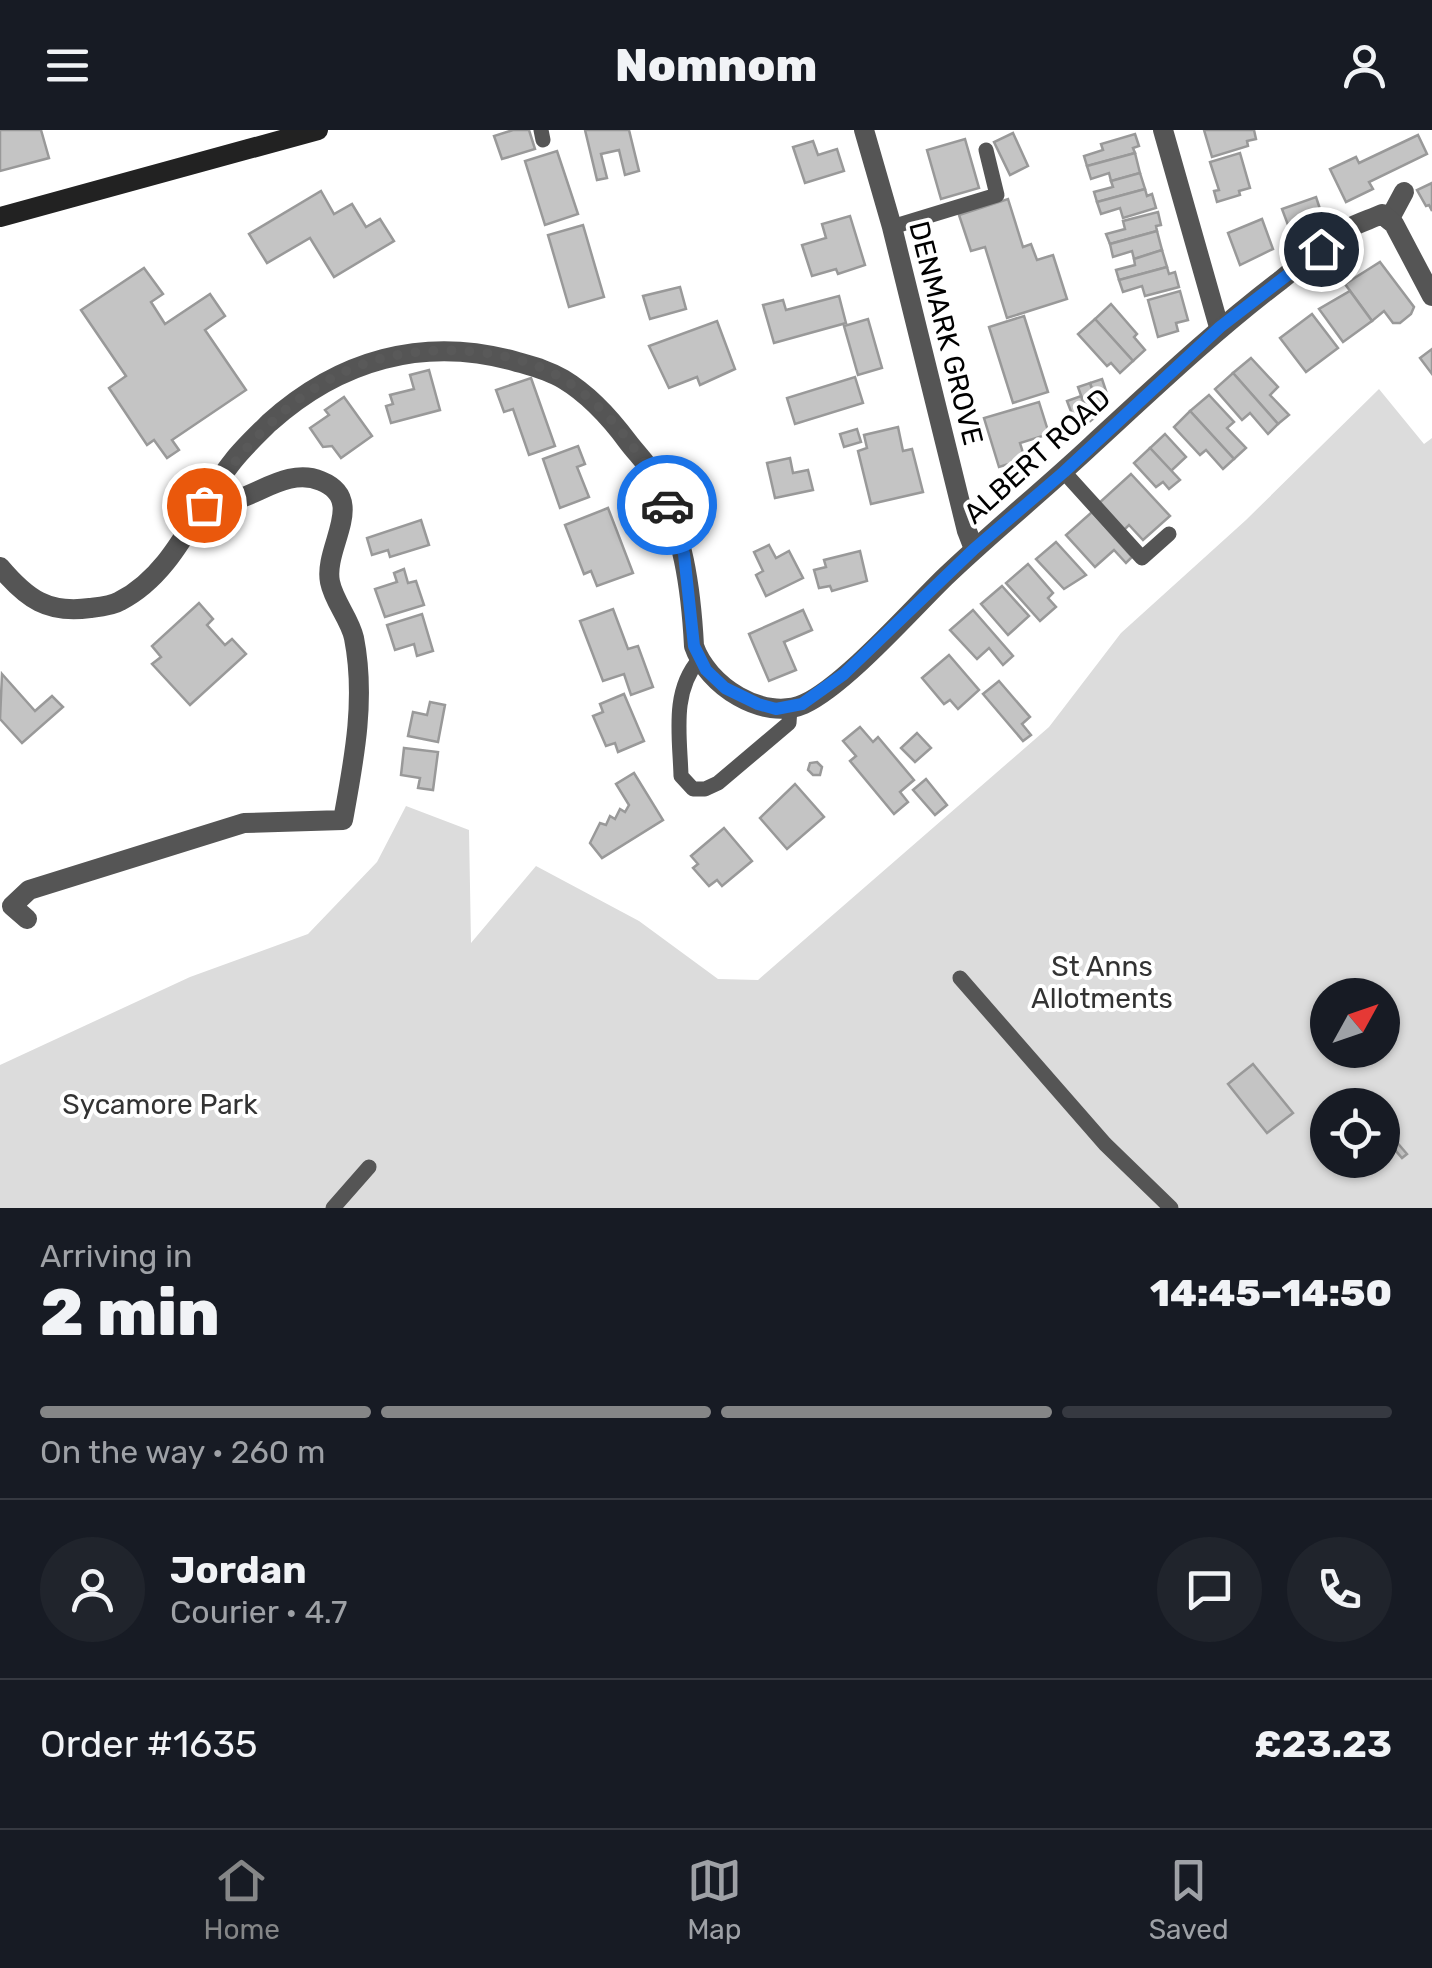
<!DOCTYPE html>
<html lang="en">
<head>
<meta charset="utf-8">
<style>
  body { margin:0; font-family:Rubik,sans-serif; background:#20242c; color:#f1f3f6; height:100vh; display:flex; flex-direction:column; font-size:38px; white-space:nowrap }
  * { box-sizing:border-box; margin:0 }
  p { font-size:32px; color:#9ea1a6 }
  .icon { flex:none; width:55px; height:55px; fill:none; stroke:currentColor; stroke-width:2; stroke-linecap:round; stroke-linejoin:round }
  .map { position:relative; height:1078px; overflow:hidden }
  .sheet { display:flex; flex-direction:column; background:#171b24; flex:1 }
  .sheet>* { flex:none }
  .needle { width:65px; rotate:50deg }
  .fabs { position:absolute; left:1310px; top:848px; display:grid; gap:20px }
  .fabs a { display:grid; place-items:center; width:90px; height:90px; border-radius:50%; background:#171b24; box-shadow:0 2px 8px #0004; font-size:50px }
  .pin { position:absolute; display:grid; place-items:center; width:85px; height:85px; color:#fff; margin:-42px; border:5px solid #fff; border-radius:50%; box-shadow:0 2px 10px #0007 }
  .courier { position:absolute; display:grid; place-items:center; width:100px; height:100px; margin:-50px; border:8px solid #1a73e8; border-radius:50%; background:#fff; color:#222; box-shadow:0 2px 12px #0007 }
  .head em { font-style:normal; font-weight:800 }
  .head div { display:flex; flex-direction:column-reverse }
  .head { display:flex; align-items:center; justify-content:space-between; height:170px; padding:0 40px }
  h1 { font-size:65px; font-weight:800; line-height:75px }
  .bar { display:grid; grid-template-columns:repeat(4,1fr); gap:15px 10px; align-content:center; height:120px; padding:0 40px }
  .bar i { height:12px; border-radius:8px; background:#363941 }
  .bar .selected { background:#858687 }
  .bar p { grid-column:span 4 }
  .line { display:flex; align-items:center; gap:25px; padding:0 40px; border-top:2px solid #363941 }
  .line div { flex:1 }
  .round { display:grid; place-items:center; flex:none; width:105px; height:105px; border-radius:52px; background:#20242c }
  header { display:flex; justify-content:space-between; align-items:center; height:130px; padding:0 40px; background:#171b24; font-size:45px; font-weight:800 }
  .tabs { display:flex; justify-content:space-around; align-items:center; height:140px; border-top:2px solid #363941; background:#171b24; font-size:28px; color:#9ea1a6 }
  .tabs a { display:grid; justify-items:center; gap:5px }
  .tabs .selected { color:#858687 }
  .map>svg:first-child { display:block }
  .green { fill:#dcdcdc; fill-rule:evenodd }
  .building { fill:#c4c4c4; stroke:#999; stroke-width:2.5 }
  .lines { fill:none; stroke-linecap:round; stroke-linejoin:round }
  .lane { stroke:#555; stroke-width:15 }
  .street { stroke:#555; stroke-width:20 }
  .secondary { stroke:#222; stroke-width:20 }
  .done { stroke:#595959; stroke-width:10; stroke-dasharray:0 18 }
  .route { stroke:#1a73e8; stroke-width:12 }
  .labels { text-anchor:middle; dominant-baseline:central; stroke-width:8; stroke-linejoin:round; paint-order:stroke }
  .street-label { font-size:28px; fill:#000; stroke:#fff }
  .park-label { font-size:28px; fill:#333; stroke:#fff }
</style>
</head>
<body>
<header><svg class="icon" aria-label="menu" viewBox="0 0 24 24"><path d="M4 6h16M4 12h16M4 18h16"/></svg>Nomnom<svg class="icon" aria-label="person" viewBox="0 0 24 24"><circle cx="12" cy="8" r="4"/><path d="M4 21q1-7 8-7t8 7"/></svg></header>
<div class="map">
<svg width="1432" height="1078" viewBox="0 0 1432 1078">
  <rect width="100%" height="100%" fill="#fff"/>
  <!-- green -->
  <path class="green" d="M1379 259 1424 314 1432 308V1078H0V935L190 847 308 804 377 732 406 676 469 700 471 813 536 736 639 791 718 849 758 850 1049 597 1121 503 1246 390ZM1328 865H1382V920H1328ZM1328 975H1382V1030H1328Z"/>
  <!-- building -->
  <g class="building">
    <polygon points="0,0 41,0 49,28 0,41"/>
    <polygon points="513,0 529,0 535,19 502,29 494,6"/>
    <polygon points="585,0 629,0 639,41 625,45 619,20 601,24 607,48 597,50"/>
    <polygon points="1204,0 1254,0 1256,9 1247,11 1248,16 1212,27"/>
    <polygon points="1013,3 1028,36 1010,45 994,12"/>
    <polygon points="1135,4 1139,16 1133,18 1135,23 1087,36 1084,26 1103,20 1101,14"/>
    <polygon points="1418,5 1427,24 1369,52 1373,59 1346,72 1330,39 1356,27 1359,33"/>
    <polygon points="965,9 979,58 941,69 927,20"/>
    <polygon points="813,11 818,25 837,19 844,41 805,53 793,17"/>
    <polygon points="557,21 578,84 545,95 525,31"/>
    <polygon points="1135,23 1140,43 1111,51 1109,43 1091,49 1087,36"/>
    <polygon points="1240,23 1250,58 1239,61 1240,65 1217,72 1214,61 1219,60 1210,32"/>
    <polygon points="1140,43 1145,59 1097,72 1094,62 1113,57 1111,51"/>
    <polygon points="1432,53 1432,81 1429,75 1426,76 1417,60"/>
    <polygon points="1145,59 1147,66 1152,64 1156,78 1123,88 1120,78 1101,84 1097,72"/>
    <polygon points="321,61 334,84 352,74 366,97 380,89 394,111 334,147 310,108 267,133 249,104"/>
    <polygon points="1316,67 1324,91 1291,103 1282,79"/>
    <polygon points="1008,69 1023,117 1031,114 1037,130 1053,125 1067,169 1007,188 985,117 971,121 959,85"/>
    <polygon points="1158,82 1161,95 1156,96 1157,101 1110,114 1106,104 1125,99 1123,91"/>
    <polygon points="850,86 865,135 838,144 836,139 812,146 802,115 826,108 822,94"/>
    <polygon points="1262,89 1273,119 1240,135 1228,103"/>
    <polygon points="583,95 604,167 569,177 548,105"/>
    <polygon points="1157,101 1162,120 1134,129 1132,121 1113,127 1110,114"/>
    <polygon points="1162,120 1167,137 1119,150 1116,140 1135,135 1134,129"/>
    <polygon points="1380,132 1414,177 1411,184 1400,193 1393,193 1384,181 1372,191 1345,154"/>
    <polygon points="1167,137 1169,144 1175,142 1179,157 1145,166 1142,156 1123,162 1119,150"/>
    <polygon points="144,138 163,164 151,172 165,194 210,164 225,186 205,200 246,260 172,310 179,320 167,328 154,310 147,315 109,258 126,246 81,180"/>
    <polygon points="680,157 686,179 650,189 643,166"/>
    <polygon points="1180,161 1188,190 1176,193 1178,201 1158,207 1148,170"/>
    <polygon points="1350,161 1372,191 1343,212 1319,179"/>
    <polygon points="839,166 846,193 774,213 763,175 783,170 786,180"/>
    <polygon points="1111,174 1137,204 1134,207 1145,220 1133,231 1095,189"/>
    <polygon points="1312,184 1338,218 1306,242 1280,208"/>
    <polygon points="1024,186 1048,262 1013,273 989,197"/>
    <polygon points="868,189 882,238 858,245 844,196"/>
    <polygon points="1095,189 1133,231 1120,243 1111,233 1107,236 1078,204"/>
    <polygon points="717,191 735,239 700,255 697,247 669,258 649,216"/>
    <polygon points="1432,219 1432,244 1420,228"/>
    <polygon points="1251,228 1278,257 1270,265 1289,285 1278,294 1233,243"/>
    <polygon points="429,240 440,280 391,293 386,276 393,274 390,265 414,259 410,245"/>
    <polygon points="1233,243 1278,294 1268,304 1250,283 1242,290 1215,259"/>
    <polygon points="855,247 863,273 795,294 787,268"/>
    <polygon points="531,248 555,316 529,325 513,279 504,282 496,260"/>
    <polygon points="1102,249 1110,273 1098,277 1090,253"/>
    <polygon points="1090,253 1100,284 1090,291 1078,257"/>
    <polygon points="1209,265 1234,292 1227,298 1246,318 1234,329 1190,281"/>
    <polygon points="1081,266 1090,291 1078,300 1067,271"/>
    <polygon points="344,267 372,306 341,328 332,316 323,317 310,298 329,285 325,280"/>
    <polygon points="1039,272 1049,304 1020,313 1025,329 999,337 984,288"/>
    <polygon points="1190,281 1234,329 1223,339 1206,320 1200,325 1174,297"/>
    <polygon points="898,297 903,321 912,319 923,362 871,374 858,321 867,318 864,305"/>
    <polygon points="857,299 861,312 844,317 840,304"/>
    <polygon points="1165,304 1186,327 1171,341 1150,318"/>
    <polygon points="578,316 585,334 577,337 589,367 560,378 543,329"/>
    <polygon points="1150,318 1180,350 1169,359 1163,352 1156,357 1134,333"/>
    <polygon points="790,328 793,343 808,340 813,360 775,368 767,333"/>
    <polygon points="1131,344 1170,386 1143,410 1129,395 1123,401 1099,373"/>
    <polygon points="608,378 633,443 597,456 591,441 584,444 565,395"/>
    <polygon points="1092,382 1132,427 1126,433 1114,420 1095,437 1066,405"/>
    <polygon points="421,390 429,415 390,427 388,420 372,425 367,408"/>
    <polygon points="1056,412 1086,445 1064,459 1036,429"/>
    <polygon points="769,415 776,428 789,421 803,448 766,466 756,445 763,441 754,422"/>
    <polygon points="860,421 867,451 832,461 830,456 819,458 814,440 826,437 824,430"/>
    <polygon points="1028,434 1053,463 1048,468 1056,477 1040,491 1006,453"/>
    <polygon points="404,439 408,453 416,451 424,475 385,487 375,459 397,452 394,443"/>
    <polygon points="1002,456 1029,486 1008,505 981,474"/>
    <polygon points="199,473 213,489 207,495 225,515 232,509 246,524 190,575 152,534 161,527 152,516"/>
    <polygon points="613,479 628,519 638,516 653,557 631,565 624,544 603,551 580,491"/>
    <polygon points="803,480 812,500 784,512 796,540 769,551 749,504"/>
    <polygon points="973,480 1013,526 1003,535 989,518 977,529 950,500"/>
    <polygon points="422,484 433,521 417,526 414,514 395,520 387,495"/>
    <polygon points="949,525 979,560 958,579 950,570 944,574 922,548"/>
    <polygon points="2,544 35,581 52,566 63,577 22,613 0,589"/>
    <polygon points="999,551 1030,587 1022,594 1031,605 1023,611 983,564"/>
    <polygon points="624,564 644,611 618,622 615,613 606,616 593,586 603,582 600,574"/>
    <polygon points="430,572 445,575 438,612 408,606 413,582 427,585"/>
    <polygon points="860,597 873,612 878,607 914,650 900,662 908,672 894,684 850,631 856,626 843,611"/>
    <polygon points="917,603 931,618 915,632 901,618"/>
    <polygon points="404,618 438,622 433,660 418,658 420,648 401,645"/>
    <polygon points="817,632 822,637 820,645 813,645 808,640 810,633"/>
    <polygon points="634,643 663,690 602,728 590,713 600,693 606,695 610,686 615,689 620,679 625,682 629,675 616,654"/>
    <polygon points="926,649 947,675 935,685 913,660"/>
    <polygon points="795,654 824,687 787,719 760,688"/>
    <polygon points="724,698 752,731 722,756 717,750 709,756 693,738 698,734 691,726"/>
    <polygon points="1253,934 1293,983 1267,1003 1228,954"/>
    <polygon points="1382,995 1407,1024 1402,1028 1382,1005"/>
  </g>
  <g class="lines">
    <!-- lane -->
    <g class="lane">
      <polyline points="541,0 543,10"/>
      <polyline points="892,97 997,65 986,20"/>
      <polyline points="1064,342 1142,428 1169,404"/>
      <path d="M699 530C671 562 680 607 681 646L693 659H705L718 653 789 593 790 578"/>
      <polyline points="960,848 1105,1014 1171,1078"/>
      <polyline points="333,1078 369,1037"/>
    </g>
    <!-- street -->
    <g class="street">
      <polyline points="864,0 892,97 967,401 974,419"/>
      <polyline points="1163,0 1219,197"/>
      <polyline points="1389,90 1404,62"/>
      <path d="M0 437C27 469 48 484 90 478 99 477 112 476 120 471 175 443 196 377 233 331 243 318 257 305 269 293 339 230 423 206 514 231 531 236 548 240 563 249 588 264 611 289 628 312 637 324 649 335 655 348 683 401 691 458 694 516 707 555 763 592 804 574 845 555 910 481 945 447 992 402 1044 360 1092 315 1154 258 1214 201 1281 150 1302 133 1323 112 1347 99 1358 93 1371 89 1382 84L1394 94 1432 166"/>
      <path d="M27 789 12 776 29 760 244 693 343 690C354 630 366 569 354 508 350 489 334 472 330 452 323 417 368 370 321 351 293 339 266 359 241 368 230 372 216 373 204 375"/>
    </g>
    <!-- secondary -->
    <polyline class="secondary" points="0,87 318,0"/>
  </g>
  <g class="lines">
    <!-- done -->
    <path class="done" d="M204 375C242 317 293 260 361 235 421 212 513 215 568 252 611 281 646 329 667 375"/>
    <!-- route -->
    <polyline class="route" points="667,375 684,424 694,516 706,540 725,558 758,574 776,579 802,574 844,544 974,419 1064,342 1220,197 1321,119"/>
  </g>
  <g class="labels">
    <!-- street labels -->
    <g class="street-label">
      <text transform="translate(946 203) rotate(76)">DENMARK GROVE</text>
      <text transform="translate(1037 326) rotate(-42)">ALBERT ROAD</text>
    </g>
    <!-- park labels -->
    <g class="park-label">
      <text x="1102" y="836">St Anns<tspan x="1102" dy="32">Allotments</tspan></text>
      <text x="160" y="974">Sycamore Park</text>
    </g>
  </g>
</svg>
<div class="fabs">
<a><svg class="needle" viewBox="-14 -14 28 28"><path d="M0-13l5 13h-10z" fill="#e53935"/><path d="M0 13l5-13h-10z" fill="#9ea1a6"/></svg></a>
<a><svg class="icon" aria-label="locate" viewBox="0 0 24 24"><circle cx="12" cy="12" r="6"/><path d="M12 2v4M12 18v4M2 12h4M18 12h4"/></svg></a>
</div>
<div class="pin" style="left:204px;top:375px;background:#ea580c"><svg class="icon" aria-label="bag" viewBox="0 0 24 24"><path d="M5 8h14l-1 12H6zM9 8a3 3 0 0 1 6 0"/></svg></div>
<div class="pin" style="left:1321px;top:119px;background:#1f2937"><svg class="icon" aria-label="home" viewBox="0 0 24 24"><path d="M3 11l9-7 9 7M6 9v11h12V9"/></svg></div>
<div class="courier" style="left:667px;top:375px"><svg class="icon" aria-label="car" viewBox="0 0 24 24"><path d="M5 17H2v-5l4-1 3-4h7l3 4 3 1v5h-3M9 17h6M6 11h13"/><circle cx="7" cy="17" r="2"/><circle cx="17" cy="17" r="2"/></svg></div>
</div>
<section class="sheet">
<div class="head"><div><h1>2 min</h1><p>Arriving in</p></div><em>14:45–14:50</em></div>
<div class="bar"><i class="selected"></i><i class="selected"></i><i class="selected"></i><i></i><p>On the way · 260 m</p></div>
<div class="line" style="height:180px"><a class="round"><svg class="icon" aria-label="person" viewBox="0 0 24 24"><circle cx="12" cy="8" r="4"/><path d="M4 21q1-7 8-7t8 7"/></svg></a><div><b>Jordan</b><p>Courier · 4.7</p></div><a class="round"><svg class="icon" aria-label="chat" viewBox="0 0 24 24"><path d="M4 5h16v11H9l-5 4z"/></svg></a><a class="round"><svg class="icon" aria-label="phone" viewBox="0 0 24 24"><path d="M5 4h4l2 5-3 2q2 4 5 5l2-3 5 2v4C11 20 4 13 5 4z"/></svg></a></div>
<div class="line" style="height:130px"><div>Order #1635</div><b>£23.23</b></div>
</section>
<nav class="tabs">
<a class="selected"><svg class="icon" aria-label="home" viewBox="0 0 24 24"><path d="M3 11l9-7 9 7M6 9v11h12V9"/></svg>Home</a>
<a><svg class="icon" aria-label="map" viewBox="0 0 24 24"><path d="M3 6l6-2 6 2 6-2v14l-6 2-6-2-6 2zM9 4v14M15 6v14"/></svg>Map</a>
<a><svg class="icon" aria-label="saved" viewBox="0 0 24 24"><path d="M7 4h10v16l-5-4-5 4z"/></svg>Saved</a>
</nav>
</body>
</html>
